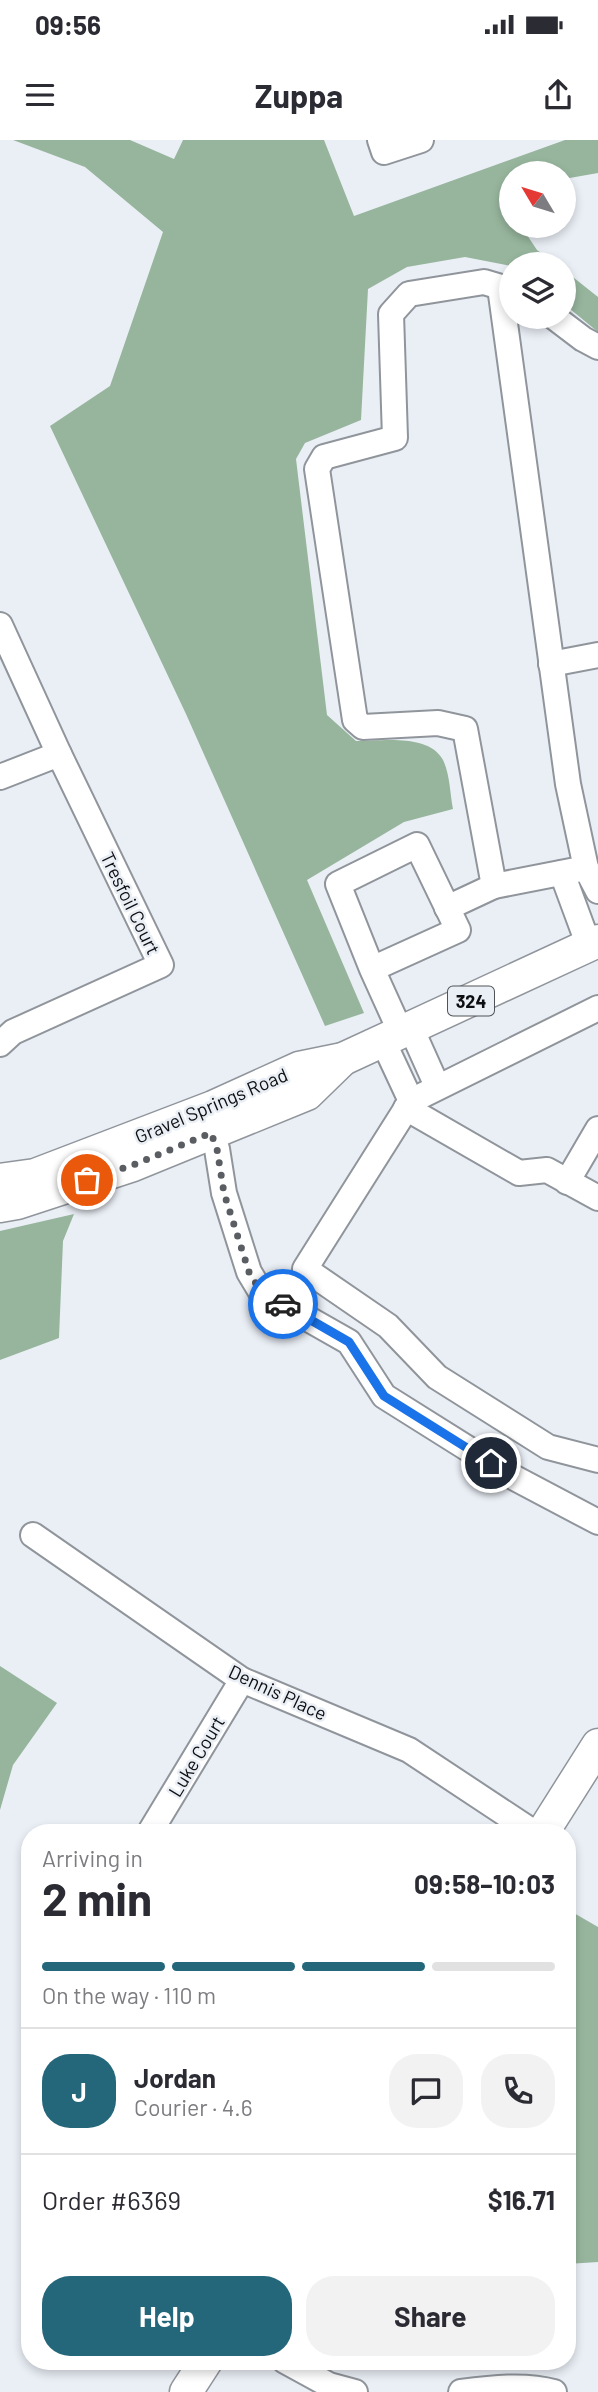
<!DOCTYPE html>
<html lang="en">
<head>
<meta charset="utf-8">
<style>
  body { margin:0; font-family:Barlow,sans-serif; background:#f2f2f3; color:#2b2b33; height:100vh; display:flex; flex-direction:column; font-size:26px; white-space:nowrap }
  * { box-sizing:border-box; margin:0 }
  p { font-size:23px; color:#7c7c81 }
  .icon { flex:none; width:38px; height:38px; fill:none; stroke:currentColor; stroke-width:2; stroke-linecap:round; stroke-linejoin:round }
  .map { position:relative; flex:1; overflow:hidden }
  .panel { position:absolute; left:21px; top:1684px; width:555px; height:546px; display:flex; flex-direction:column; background:#fff; border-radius:28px; box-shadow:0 4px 10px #0003 }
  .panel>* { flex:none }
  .needle { width:46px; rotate:308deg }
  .fabs { position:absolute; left:499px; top:21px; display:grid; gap:14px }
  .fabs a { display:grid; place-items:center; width:77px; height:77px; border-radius:50%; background:#fff; box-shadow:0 4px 10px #0003; font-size:35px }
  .pin { position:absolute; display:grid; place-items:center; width:60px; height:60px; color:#fff; margin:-30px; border:4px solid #fff; border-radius:50%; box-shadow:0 2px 7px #0007 }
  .courier { position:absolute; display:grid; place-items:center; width:70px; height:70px; margin:-35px; border:5px solid #1a73e8; border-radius:50%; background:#fff; color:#222; box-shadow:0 2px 9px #0007 }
  .head em { font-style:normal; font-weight:700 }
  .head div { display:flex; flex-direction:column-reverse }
  .head { display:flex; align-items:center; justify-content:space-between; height:119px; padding:0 21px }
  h1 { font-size:46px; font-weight:700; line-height:52px }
  .bar { display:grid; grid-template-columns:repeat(4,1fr); gap:10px 7px; align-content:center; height:84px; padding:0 21px }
  .bar i { height:9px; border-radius:5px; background:#e1e1e2 }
  .bar .selected { background:#24677a }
  .bar p { grid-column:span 4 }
  .line { display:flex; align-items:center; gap:18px; padding:0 21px; border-top:2px solid #e1e1e2 }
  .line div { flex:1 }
  .round { display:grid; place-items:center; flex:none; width:74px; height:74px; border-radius:28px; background:#f2f2f3 }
  .button { display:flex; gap:14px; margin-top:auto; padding:14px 21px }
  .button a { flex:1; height:80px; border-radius:28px; background:#24677a; color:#fff; font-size:28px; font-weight:700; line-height:80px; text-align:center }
  .button a+a { background:#f2f2f3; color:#2b2b33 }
  .status { display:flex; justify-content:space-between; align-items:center; height:49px; padding:0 35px; background:#fff; direction:ltr }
  .status svg { height:19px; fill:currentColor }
  header { display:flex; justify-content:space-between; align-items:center; height:91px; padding:0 21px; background:#fff; font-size:32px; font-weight:700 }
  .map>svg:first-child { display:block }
  .forest { fill:#97b59d }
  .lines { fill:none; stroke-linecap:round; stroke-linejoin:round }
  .minor-casing { stroke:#90959c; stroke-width:28 }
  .major-casing { stroke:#90959c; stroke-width:35 }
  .minor { stroke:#fff; stroke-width:24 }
  .major { stroke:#fff; stroke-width:32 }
  .done { stroke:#5a5d61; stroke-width:7; stroke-dasharray:0 12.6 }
  .route { stroke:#1a73e8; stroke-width:9 }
  .labels { text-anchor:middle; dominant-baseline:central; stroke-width:5; stroke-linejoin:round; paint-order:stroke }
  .shield { fill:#eaeff6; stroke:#4f5256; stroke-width:2 }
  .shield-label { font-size:18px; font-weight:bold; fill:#0d0e11 }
  .street-label { font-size:19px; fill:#0d0e11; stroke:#eaeff6 }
</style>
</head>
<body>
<div class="status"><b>09:56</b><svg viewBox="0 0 49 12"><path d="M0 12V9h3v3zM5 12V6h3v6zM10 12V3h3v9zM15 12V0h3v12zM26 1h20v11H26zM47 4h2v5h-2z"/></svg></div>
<header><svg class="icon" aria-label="menu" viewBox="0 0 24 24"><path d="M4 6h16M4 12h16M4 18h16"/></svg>Zuppa<svg class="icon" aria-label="share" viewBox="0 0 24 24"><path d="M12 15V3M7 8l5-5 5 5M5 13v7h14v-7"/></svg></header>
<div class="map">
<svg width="598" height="2252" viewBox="0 0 598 2252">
  <rect width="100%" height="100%" fill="#eaeff6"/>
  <!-- forest -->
  <g class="forest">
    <path d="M13 0H130L174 19 183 0H324L354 76 565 0H598V33L564 39V33H511V86H521L537 110 556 124H511V126L465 117 407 127 368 149 361 280 305 303 296 319 327 575 356 601C381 601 429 593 443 620 450 634 450 654 453 669L404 682 307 740 364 873 325 886 186 574 50 286 110 246 163 92 85 27Z"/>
    <polygon points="564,130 598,157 598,192 564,164"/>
    <polygon points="74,1074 63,1101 59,1198 0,1220 0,1091"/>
    <polygon points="0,1526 57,1563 13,1625 0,1670"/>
    <polygon points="567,1769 598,1787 598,2122 567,2124"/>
  </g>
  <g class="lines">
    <!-- minor casing -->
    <g class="minor-casing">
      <g id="minor">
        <polyline points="380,0 384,12 421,0"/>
        <polyline points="554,177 583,199 598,207"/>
        <polyline points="0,485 59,614 161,825 13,892 0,904"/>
        <polyline points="551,524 598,515"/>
        <polyline points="0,637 59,614"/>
        <polyline points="586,728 598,751"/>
        <polyline points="562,733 589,806"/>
        <polyline points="494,746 586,728 568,644 500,147"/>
        <polyline points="447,768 494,746 465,589 438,583 363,587 355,580 317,329 324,317 395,298 391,174 409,154 484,142 511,150"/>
        <polyline points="372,829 458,790 417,705 338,744 372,829 401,893"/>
        <polyline points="598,868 411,961 305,1129 388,1186 437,1237 548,1307 598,1320"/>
        <polyline points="411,888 437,946"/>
        <polyline points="383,901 411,961"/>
        <polyline points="406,968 519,1033 547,1030 598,1058"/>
        <polyline points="211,993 217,1009 224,1053 249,1132 261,1152 349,1202 384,1256 513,1337 598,1382"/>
        <polyline points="567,1042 598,989"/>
        <polyline points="33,1395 242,1540 409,1610 533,1692"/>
        <polyline points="150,1692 242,1540"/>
        <polyline points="285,2221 329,2245 355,2252"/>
        <path d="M461 2252C491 2248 525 2244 554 2252"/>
      </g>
    </g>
    <!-- major casing -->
    <g class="major-casing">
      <g id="major">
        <polyline points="0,1040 35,1035 213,967 299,928 343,919 598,801"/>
        <polyline points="0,1066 17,1063 133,1025 307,954 343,919"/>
        <polyline points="543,1692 598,1605"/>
        <polyline points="186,2252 206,2221"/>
      </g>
    </g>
    <!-- minor -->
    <use href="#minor" class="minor"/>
    <!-- major -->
    <use href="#major" class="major"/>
  </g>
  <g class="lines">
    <!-- done -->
    <polyline class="done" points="87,1040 133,1025 211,993 217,1009 224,1053 249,1132 261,1152 283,1164"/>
    <!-- route -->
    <polyline class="route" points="283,1164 349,1202 384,1256 491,1323"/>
  </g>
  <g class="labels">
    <!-- shield labels -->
    <rect class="shield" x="448" y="846.5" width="46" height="29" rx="5"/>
    <g class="shield-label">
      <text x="471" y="861">324</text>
    </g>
    <!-- street labels -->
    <g class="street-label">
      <text transform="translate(131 763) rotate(64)">Tresfoil Court</text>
      <text transform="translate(211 965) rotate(-23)">Gravel Springs Road</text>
      <text transform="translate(278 1552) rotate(25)">Dennis Place</text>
      <text transform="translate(196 1616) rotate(-59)">Luke Court</text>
    </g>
  </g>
</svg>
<div class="fabs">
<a><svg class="needle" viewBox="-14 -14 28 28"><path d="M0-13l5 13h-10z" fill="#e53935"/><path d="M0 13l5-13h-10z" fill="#7c7c81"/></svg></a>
<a><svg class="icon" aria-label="layers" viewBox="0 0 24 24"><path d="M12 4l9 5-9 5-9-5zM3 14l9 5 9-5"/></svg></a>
</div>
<div class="pin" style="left:87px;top:1040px;background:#ea580c"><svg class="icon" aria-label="bag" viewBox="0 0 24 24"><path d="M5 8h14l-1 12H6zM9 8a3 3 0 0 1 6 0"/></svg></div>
<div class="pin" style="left:491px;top:1323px;background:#1f2937"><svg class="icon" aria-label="home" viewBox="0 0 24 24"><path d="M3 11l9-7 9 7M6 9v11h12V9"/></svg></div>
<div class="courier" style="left:283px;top:1164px"><svg class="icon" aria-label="car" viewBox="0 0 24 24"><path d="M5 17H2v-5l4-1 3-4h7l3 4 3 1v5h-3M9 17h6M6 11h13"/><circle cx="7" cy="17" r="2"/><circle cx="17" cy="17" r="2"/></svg></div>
<section class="panel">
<div class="head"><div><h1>2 min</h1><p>Arriving in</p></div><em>09:58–10:03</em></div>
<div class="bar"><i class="selected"></i><i class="selected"></i><i class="selected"></i><i></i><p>On the way · 110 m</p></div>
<div class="line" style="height:126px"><b class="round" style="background:#24677a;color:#fff">J</b><div><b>Jordan</b><p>Courier · 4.6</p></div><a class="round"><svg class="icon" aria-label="chat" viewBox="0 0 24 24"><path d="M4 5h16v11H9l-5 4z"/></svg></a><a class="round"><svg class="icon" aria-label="phone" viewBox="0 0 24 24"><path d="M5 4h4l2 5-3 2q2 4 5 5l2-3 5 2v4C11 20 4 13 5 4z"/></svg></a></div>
<div class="line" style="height:91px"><div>Order #6369</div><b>$16.71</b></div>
<div class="button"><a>Help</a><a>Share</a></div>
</section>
</div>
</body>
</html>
